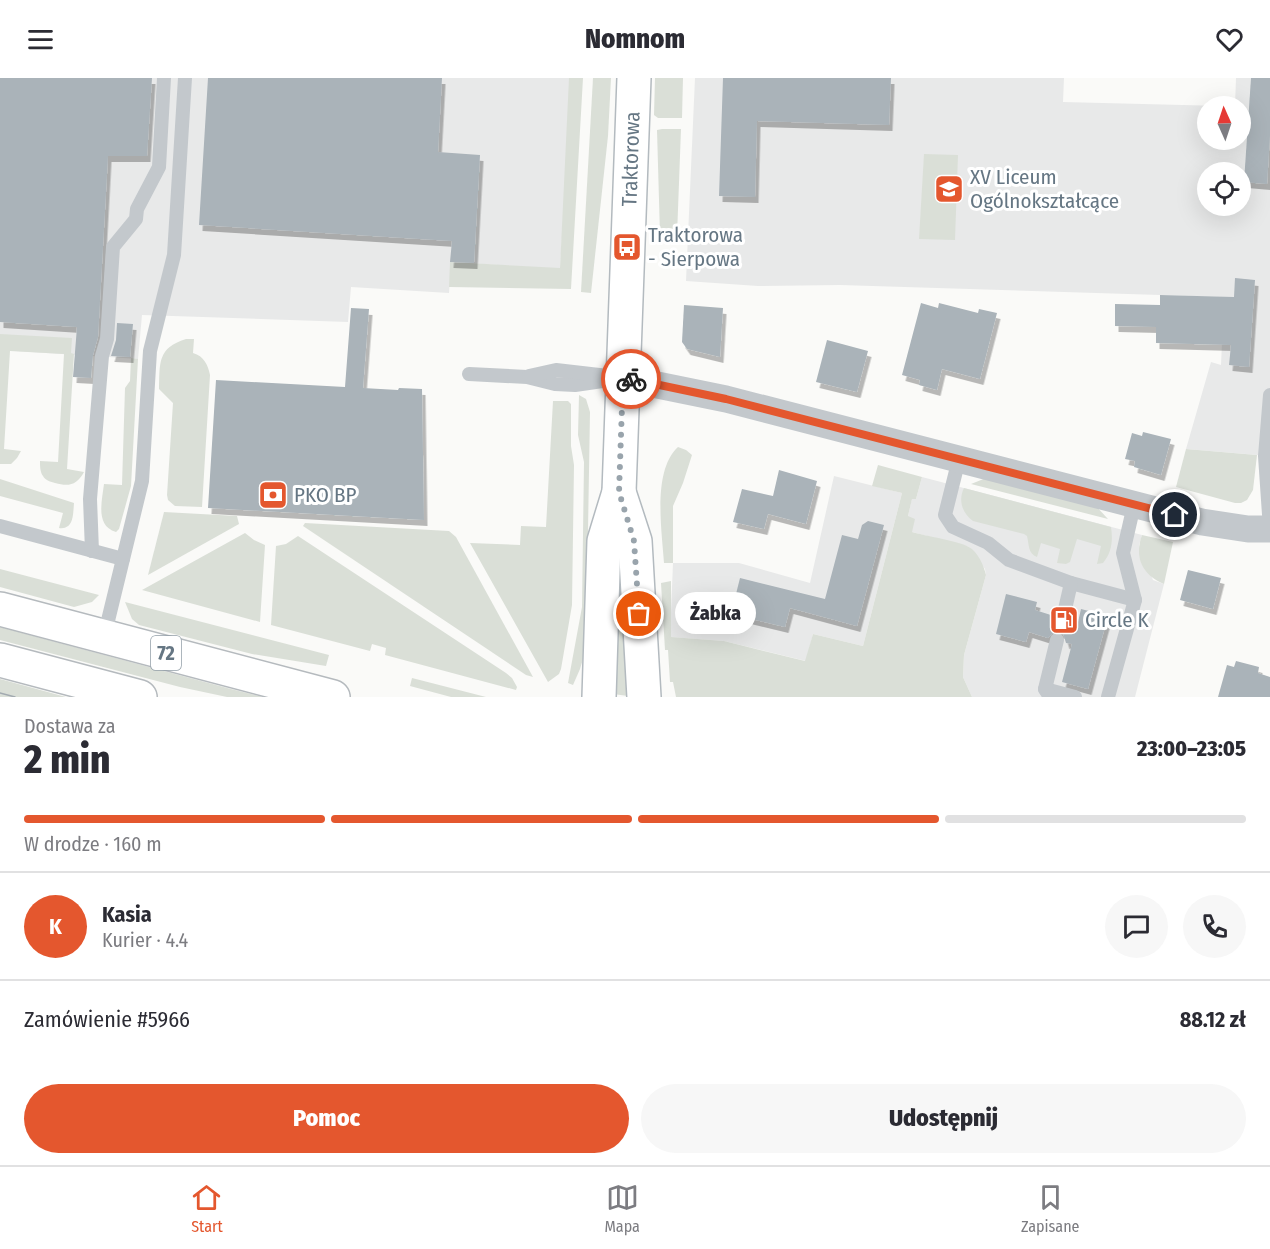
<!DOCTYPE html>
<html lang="pl">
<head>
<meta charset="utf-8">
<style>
  body { margin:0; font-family:"Fira Sans Condensed",sans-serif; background:#f7f7f7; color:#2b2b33; height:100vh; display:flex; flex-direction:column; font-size:22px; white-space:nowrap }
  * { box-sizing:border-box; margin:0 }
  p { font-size:20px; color:#7c7c81 }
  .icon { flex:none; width:33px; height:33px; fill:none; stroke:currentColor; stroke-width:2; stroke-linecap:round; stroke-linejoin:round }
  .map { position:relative; height:619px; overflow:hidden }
  .panel { display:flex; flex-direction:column; background:#fff; flex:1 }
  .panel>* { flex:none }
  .needle { width:39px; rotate:357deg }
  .tools { position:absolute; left:1197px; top:18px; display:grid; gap:12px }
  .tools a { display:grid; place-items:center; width:54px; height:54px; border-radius:50%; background:#fff; box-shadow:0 6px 24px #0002; font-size:30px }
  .pin { position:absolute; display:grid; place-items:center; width:51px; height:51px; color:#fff; margin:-26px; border:3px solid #fff; border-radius:50%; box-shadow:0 2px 6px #0007 }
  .courier { position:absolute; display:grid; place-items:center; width:60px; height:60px; margin:-30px; border:4px solid #e4572e; border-radius:50%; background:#fff; color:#222; box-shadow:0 2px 8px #0007 }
  .bubble { position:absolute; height:42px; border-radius:21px; background:#fff; box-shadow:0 6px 24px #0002; font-size:20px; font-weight:800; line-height:42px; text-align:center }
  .head em { font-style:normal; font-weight:800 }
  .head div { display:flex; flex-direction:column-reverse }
  .head { display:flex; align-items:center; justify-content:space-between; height:102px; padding:0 24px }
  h1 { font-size:39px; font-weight:800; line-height:45px }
  .bar { display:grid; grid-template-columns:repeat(4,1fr); gap:9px 6px; align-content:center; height:72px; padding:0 24px }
  .bar i { height:8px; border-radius:4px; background:#e1e1e2 }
  .bar .current { background:#e4572e }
  .bar p { grid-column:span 4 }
  .line { display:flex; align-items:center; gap:15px; padding:0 24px; border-top:2px solid #e1e1e2 }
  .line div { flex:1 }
  .round { display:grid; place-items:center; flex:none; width:63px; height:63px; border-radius:32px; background:#f7f7f7 }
  .button { display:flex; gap:12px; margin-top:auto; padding:12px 24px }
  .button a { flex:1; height:69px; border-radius:36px; background:#e4572e; color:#fff; font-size:24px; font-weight:800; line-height:69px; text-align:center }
  .button a+a { background:#f7f7f7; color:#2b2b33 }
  header { display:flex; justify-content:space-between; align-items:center; height:78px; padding:0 24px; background:#fff; font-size:27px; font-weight:800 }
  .dock { display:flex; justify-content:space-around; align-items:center; height:84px; border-top:2px solid #e1e1e2; background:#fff; font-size:16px; color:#7c7c81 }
  .dock a { display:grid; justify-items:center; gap:3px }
  .dock .current { color:#e4572e }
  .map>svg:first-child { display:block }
  .built { fill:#e8e9e9; fill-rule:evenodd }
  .green { fill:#dadfd7 }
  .building { fill:#aab3b9; filter:url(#shadow) }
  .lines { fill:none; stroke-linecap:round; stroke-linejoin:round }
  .secondary-casing { stroke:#b3babf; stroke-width:36 }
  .primary-casing { stroke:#b5babe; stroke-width:36 }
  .lane { stroke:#c3c8cc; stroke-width:14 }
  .street { stroke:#c3c8cc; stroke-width:27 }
  .secondary { stroke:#fff; stroke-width:33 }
  .primary { stroke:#fff; stroke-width:33 }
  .tram { stroke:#a2aab0; stroke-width:1.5 }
  .done { stroke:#99a4ac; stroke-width:6; stroke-dasharray:0 10.8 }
  .route { stroke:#e4572e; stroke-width:8 }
  .labels { text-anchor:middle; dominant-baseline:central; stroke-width:6; stroke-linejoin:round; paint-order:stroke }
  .shield { fill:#fff; stroke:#939fa8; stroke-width:1.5 }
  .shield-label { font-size:20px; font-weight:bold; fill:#657683 }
  .street-label { font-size:21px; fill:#657683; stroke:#fff }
  .poi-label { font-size:21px; fill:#657683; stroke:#fff; text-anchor:start }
</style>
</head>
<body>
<header><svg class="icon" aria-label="menu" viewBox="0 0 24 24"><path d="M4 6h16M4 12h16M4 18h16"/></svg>Nomnom<svg class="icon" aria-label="heart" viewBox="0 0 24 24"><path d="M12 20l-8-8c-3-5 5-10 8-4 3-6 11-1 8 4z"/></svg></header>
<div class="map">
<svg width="1270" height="619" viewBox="0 0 1270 619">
  <defs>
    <filter id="shadow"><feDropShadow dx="3.5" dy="6" stdDeviation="0" flood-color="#0004"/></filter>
  </defs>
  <rect width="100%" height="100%" fill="#fafaf8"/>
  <!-- built -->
  <g class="built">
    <polygon points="0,0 572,0 560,191 451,184 449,215 351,209 348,244 142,237 138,281 0,272"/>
    <path d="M695 0H1064L1063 24 1223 28H1208V62H1240V28H1235L1236 0H1270V378L1186 371 1211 284 1221 287 1224 219 840 207 758 208 686 203ZM1208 94H1240V128H1208Z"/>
    <polygon points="834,398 902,415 863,568 813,556 806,583 724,563 670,559 673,485 739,485 810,505"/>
    <polygon points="922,399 1142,457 1139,467 1153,502 1164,506 1135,619 972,619 963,599 964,577 986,497 985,491 969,469 912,454 908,438 912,420 916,421"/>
  </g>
  <!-- green -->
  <g class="green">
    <polygon points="569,0 583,0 571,211 449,209 450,184 560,190"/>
    <polygon points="593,0 611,0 608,58 591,215 581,214"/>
    <polygon points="655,0 683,0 682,40 658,40 654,37"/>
    <polygon points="662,51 681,51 677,158 660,157 657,52"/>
    <polygon points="924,76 958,77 955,162 919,161"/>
    <path d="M0 256 72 260 71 275 74 276 67 391 84 394C77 407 69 409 55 405 51 404 45 402 43 398 40 394 40 388 40 383L58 384 64 276 10 273 4 371 21 373 17 380 11 386H0Z"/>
    <path d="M186 261H194L193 275C204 278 208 287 210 297L202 429 175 428 168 422 167 417 173 325 159 311C160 285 157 270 186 261Z"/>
    <path d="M131 280 138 281 131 408 119 451 116 454C95 448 102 423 104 406L122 407 125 310 130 303Z"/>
    <polygon points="579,317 586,321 590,334 586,571 580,591 573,607 568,605 582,529 584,384 578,357"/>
    <polygon points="553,323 568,323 571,326 571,368 574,387 572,527 561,591 559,596 548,604 470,465 520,467 521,448 546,449"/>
    <path d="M678 369 686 372 692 377 683 405 673 428V485H664C662 453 652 393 678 369Z"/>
    <polygon points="1186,371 1257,377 1253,412 1247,422 1241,425 1235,425 1176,409"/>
    <path d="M878 387 922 399 916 421H912L908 438 915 441 912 454C925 458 959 463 969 469 978 474 984 488 986 497L964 577 963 599 972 619H676L673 604H670L668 572H665L661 505 671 503V559L724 563 805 583 813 556 863 568 902 415 872 408Z"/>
    <polygon points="986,400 1095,427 1108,441 971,406"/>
    <path d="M0 401 74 425C73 436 74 452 59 450L63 435 0 418Z"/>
    <path d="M964 410 1111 449C1113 462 1112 474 1103 485L1097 486 1101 468 1077 461 1070 484 1066 486 1057 485 1060 471 1041 465 1037 479C1028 476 1029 466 1027 458L1024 456 973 443C962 435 958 422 964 410Z"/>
    <polygon points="164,434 237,438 239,446 148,497"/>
    <polygon points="305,445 449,453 456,459 533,599 526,597 303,448"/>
    <polygon points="245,455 254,462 265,467 260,544 142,512"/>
    <path d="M1142 457 1173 464 1164 506C1142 497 1134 479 1142 457Z"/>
    <polygon points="298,458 506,595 512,600 517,609 516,612 385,577 386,570 372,566 370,573 271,547 276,468 286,466"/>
    <polygon points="619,470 628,618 613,616"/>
    <polygon points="0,491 99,517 92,524 74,529 0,509"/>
    <polygon points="125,524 329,577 326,588 252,576 139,547 132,541"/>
    <polygon points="0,549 231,611 263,619 227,619 180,609 0,562"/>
    <polygon points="412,600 486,619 451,619 410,608"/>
    <polygon points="0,601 66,619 0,619"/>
  </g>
  <!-- building -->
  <g class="building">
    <polygon points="0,0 152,0 147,78 108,78 98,259 93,277 91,300 73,299 77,249 0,244"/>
    <polygon points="208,0 442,0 438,74 480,77 474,185 450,184 452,163 199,147"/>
    <polygon points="723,0 891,0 889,47 757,43 755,119 719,118"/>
    <polygon points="1251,0 1270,0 1270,57 1267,106 1244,104"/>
    <polygon points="1235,200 1255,202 1249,289 1229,287 1231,267 1156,265 1156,249 1115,248 1115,226 1160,227 1160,217 1234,219"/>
    <polygon points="921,225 938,230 939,225 978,235 979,231 997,235 980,301 942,291 937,312 919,307 920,302 902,297"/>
    <polygon points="684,227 723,230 720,279 687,271 682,264"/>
    <polygon points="351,230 369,231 363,310 398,312 399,310 422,311 424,442 208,430 216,302 345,309"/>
    <polygon points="117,245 133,246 130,279 111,278 116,262"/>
    <polygon points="827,262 868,273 857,314 816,304"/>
    <polygon points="1143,354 1171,361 1161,397 1134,389 1135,383 1125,381 1132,355 1142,358"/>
    <polygon points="779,392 817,403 806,446 768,436 764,451 733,444 742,411 773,418"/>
    <polygon points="868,443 884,447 857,548 790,530 785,549 731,536 740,500 825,521 842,457 858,461 862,447"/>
    <polygon points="1188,492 1221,500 1213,531 1180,522"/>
    <polygon points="1006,516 1037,524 1035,532 1054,538 1056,546 1062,549 1069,546 1072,542 1078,544 1081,531 1108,538 1088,611 1062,604 1072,566 1066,565 1063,555 1054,554 1048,560 1029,554 1026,564 996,556"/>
    <polygon points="1236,583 1259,589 1258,595 1270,599 1270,619 1218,619 1227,587 1234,589"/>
  </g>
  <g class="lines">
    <!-- secondary casing -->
    <g class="secondary-casing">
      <g id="secondary">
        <polyline points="619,414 635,463 644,619"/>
        <polyline points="599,619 604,463 619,414 634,0"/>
      </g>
    </g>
    <!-- primary casing -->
    <g class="primary-casing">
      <g id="primary">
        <polyline points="0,531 333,619"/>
        <polyline points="0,582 140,619"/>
      </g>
    </g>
    <!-- lane -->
    <g class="lane">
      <polyline points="469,296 527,299 555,306 575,307 623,300"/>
      <polyline points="529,298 556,292 608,298"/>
      <polyline points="959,381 945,437 953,449 988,465 1009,482 1071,505 1135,522"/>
      <polyline points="0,448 123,481"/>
      <polyline points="1270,451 1265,378 1270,317"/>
      <polyline points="92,473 90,421 102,278 107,261 113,169 136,141 137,131 159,89 164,0"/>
      <polyline points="1063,540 1071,505"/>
      <polyline points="104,559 142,403 150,273 174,177 185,0"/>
      <polyline points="1045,611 1075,619"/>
      <polyline points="1050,619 1045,611 1057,562"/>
      <polyline points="1108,619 1135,522 1123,475 1134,427"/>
    </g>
    <!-- street -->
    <polyline class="street" points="623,300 726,321 1202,444 1248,451 1270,451"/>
    <!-- secondary -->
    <use href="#secondary" class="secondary"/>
    <!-- primary -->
    <use href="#primary" class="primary"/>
    <!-- tram -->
    <polyline class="tram" points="0,615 15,619"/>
  </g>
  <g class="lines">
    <!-- done -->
    <polyline class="done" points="631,301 623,300 619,414 634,463 639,536"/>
    <!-- route -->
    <polyline class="route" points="631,301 726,321 1175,437"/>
  </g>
  <!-- icons -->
  <defs>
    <g id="school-square" transform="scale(1.5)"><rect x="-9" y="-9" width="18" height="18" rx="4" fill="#e4572e" stroke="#fff"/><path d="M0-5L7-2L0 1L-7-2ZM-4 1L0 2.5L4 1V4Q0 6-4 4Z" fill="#fff"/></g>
    <g id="bus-square" transform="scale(1.5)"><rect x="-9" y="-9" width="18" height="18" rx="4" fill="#e4572e" stroke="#fff"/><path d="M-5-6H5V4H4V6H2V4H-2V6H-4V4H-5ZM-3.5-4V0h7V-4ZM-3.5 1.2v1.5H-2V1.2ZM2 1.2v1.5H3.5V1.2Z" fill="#fff"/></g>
    <g id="bank-square" transform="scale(1.5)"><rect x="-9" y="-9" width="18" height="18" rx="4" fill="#e4572e" stroke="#fff"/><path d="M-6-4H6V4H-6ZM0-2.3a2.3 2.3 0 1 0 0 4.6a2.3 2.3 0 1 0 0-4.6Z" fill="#fff"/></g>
    <g id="fuel-square" transform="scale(1.5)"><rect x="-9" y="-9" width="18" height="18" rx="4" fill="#e4572e" stroke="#fff"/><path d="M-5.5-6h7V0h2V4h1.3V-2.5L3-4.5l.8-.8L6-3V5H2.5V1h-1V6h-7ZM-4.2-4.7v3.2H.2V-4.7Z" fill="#fff"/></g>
  </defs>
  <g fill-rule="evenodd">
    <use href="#school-square" x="949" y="111"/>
    <use href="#bus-square" x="627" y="169"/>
    <use href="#bank-square" x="273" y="417"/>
    <use href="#fuel-square" x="1064" y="542"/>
  </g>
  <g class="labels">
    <!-- shield labels -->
    <rect class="shield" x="151" y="558" width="30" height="34" rx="4.5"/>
    <g class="shield-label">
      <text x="166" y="575">72</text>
    </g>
    <!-- street labels -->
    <g class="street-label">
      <text transform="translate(631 81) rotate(-88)">Traktorowa</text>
    </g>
    <!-- poi labels -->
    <g class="poi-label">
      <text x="970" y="99">XV Liceum<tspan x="970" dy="24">Ogólnokształcące</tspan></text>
      <text x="648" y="157">Traktorowa<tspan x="648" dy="24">- Sierpowa</tspan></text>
      <text x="294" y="417">PKO BP</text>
      <text x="1085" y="542">Circle K</text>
    </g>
  </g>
</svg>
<div class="tools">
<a><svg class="needle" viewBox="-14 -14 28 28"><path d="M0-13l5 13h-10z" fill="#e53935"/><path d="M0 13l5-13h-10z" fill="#7c7c81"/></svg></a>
<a><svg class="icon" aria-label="locate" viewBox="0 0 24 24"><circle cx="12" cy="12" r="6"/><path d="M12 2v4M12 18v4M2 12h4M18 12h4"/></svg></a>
</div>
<div class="pin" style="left:639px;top:536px;background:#ea580c"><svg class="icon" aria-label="bag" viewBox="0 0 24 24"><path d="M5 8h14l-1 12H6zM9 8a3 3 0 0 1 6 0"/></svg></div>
<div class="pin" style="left:1175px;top:437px;background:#1f2937"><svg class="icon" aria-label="home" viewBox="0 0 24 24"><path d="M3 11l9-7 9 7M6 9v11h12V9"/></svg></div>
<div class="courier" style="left:631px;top:301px"><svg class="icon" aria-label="bike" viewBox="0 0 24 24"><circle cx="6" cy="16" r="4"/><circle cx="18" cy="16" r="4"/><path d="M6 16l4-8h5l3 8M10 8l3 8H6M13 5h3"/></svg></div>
<div class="bubble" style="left:675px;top:514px;width:81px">Żabka</div>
</div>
<section class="panel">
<div class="head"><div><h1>2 min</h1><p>Dostawa za</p></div><em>23:00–23:05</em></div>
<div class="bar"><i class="current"></i><i class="current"></i><i class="current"></i><i></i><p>W drodze · 160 m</p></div>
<div class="line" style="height:108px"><b class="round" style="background:#e4572e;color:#fff">K</b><div><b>Kasia</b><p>Kurier · 4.4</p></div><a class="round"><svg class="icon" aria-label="chat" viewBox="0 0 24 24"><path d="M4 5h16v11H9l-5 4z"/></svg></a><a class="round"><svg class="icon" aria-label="phone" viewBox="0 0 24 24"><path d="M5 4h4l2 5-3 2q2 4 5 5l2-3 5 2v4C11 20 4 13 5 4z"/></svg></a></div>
<div class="line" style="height:78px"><div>Zamówienie #5966</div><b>88.12 zł</b></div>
<div class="button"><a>Pomoc</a><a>Udostępnij</a></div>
</section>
<nav class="dock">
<a class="current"><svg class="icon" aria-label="home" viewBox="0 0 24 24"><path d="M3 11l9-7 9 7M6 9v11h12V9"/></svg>Start</a>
<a><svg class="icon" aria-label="map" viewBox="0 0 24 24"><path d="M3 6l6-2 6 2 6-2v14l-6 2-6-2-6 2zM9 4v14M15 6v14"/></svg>Mapa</a>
<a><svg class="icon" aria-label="saved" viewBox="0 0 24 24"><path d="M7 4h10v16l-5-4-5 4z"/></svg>Zapisane</a>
</nav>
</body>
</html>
